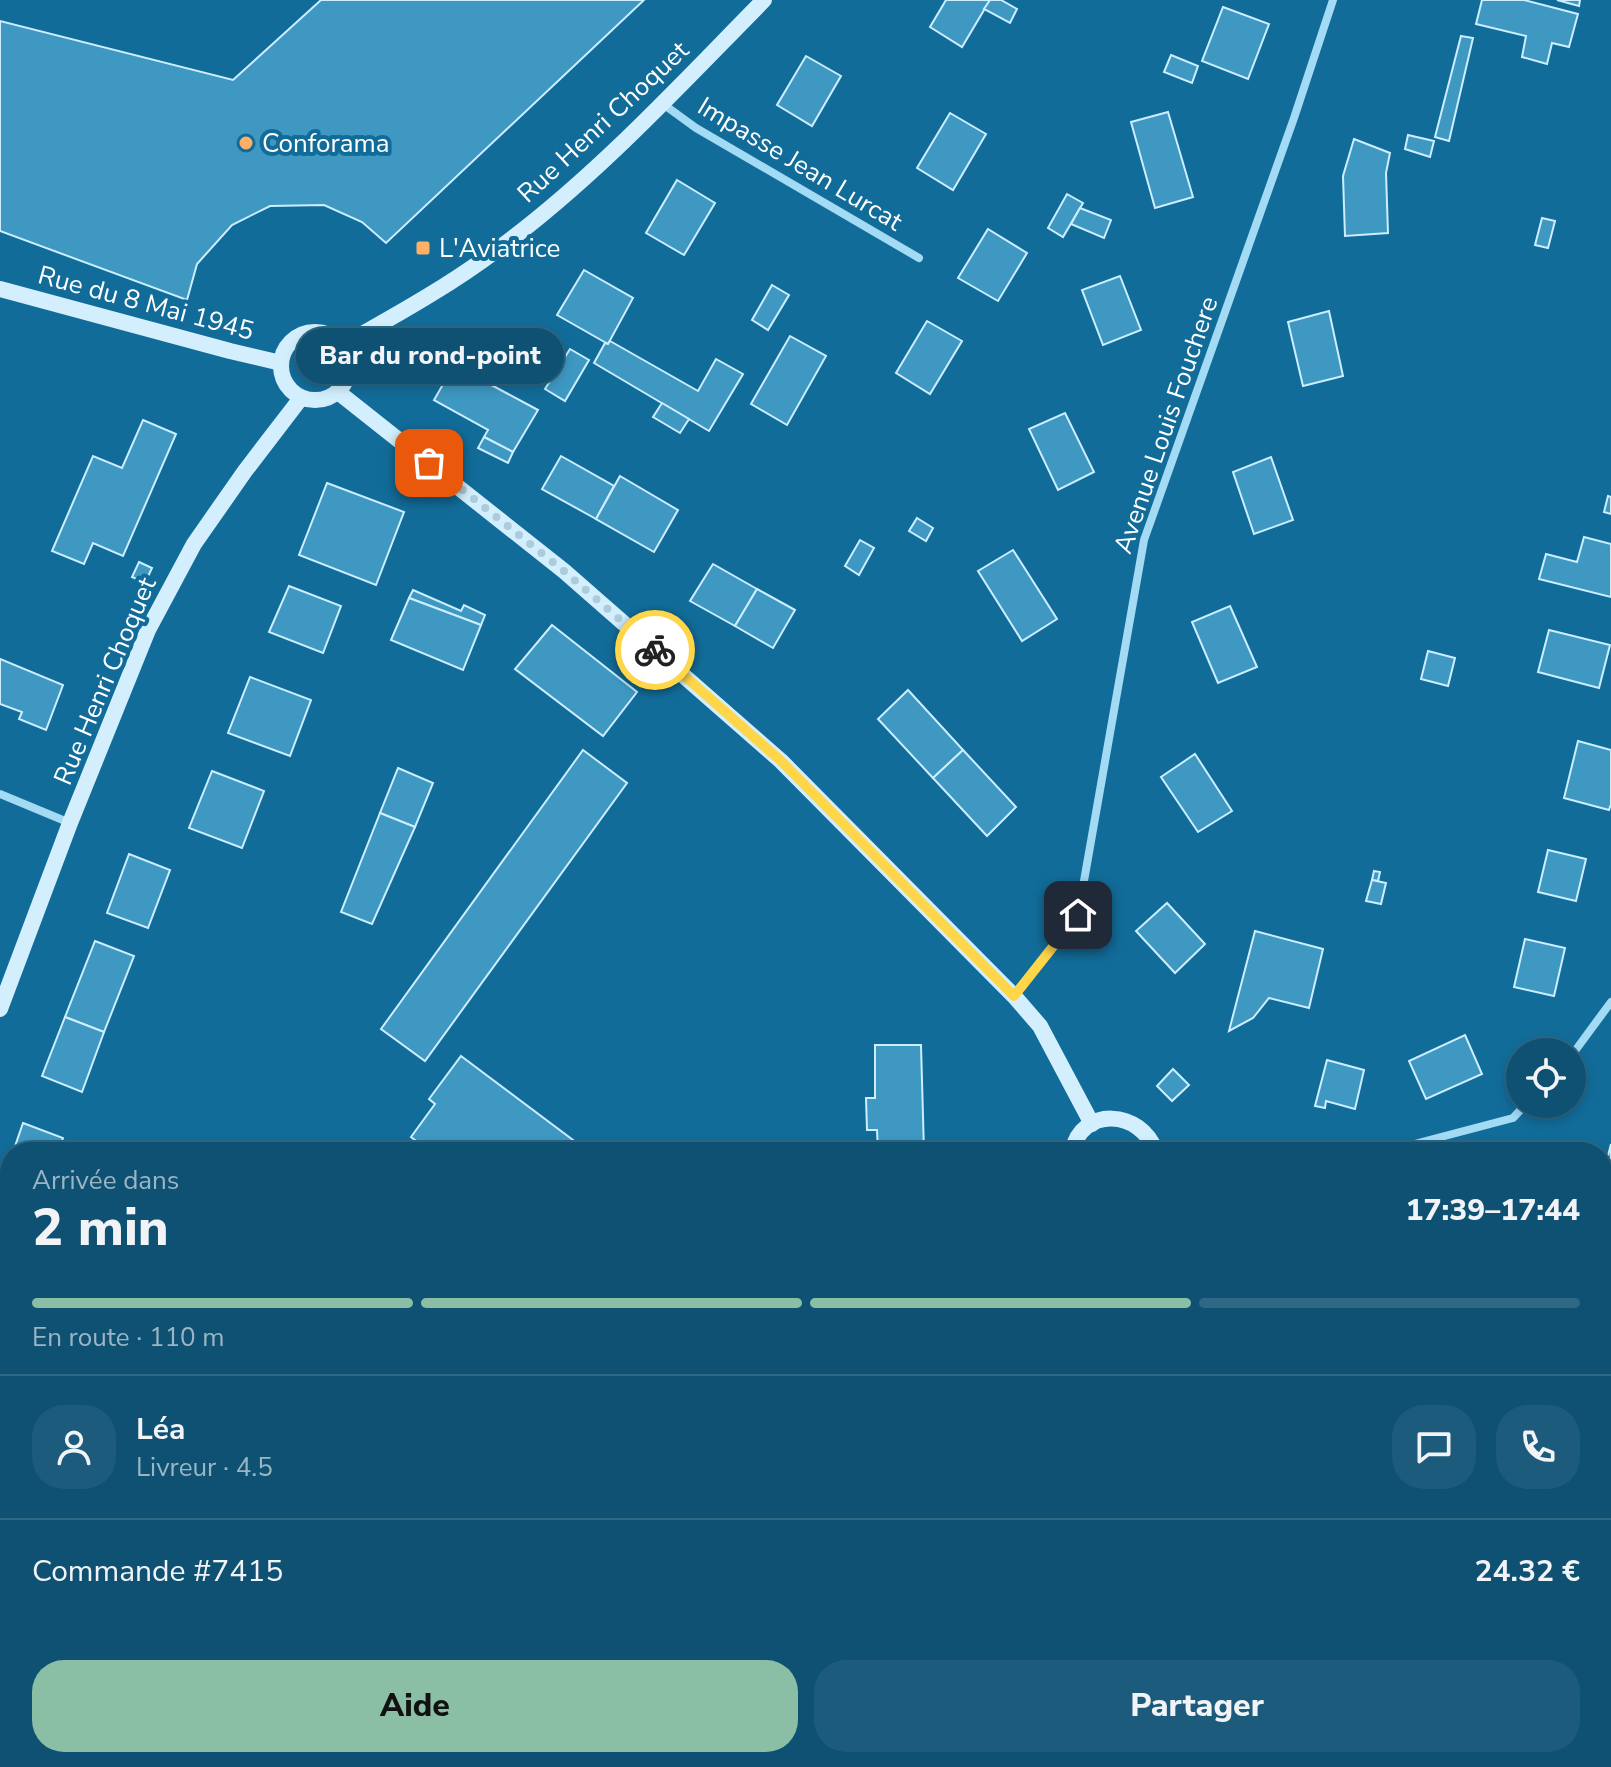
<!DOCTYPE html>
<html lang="fr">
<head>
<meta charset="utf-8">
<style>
  body { margin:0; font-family:"Nunito Sans",sans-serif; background:#1c5b7b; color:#f1f3f6; height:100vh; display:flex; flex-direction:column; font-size:30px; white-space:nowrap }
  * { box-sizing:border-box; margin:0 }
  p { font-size:26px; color:#9bb5c4 }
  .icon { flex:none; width:44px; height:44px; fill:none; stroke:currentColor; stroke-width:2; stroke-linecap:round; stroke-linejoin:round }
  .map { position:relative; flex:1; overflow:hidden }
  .drawer { position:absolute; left:0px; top:1142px; width:1612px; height:626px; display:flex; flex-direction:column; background:#0e5173; border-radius:32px 32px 0 0; box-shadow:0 4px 12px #0003,0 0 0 2px #2e6885 }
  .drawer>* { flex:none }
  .tools { position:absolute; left:1506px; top:1038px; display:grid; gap:16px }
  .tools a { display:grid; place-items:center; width:80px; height:80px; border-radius:50%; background:#0e5173; box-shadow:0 4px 12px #0003,0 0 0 2px #2e6885; font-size:40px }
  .pin { position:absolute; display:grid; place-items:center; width:68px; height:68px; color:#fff; margin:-34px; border-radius:16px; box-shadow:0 4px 12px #0006 }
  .courier { position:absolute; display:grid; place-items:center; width:80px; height:80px; margin:-40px; border:6px solid #ffd54a; border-radius:50%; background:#fff; color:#222; box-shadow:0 2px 10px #0007 }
  .bubble { position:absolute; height:56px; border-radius:28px; background:#0e5173; box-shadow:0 4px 12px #0003,0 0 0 2px #2e6885; font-size:26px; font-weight:800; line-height:56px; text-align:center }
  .summary em { font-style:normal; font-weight:800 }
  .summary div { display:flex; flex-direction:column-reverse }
  .summary { display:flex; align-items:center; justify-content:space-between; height:136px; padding:0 32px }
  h1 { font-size:52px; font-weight:800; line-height:60px }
  .bar { display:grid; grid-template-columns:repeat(4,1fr); gap:12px 8px; align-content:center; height:96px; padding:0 32px }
  .bar i { height:10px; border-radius:6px; background:#2e6885 }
  .bar .selected { background:#8abfa5 }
  .bar p { grid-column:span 4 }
  .line { display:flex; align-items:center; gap:20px; padding:0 32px; border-top:2px solid #2e6885 }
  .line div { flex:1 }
  .round { display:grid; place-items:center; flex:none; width:84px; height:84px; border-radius:32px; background:#1c5b7b }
  .primary-button { display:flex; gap:16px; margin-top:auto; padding:16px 32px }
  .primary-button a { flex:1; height:92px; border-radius:32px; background:#8abfa5; color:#111; font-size:32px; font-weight:800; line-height:92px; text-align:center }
  .primary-button a+a { background:#1c5b7b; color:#f1f3f6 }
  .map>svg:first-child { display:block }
  .building { fill:#3e98c2; stroke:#cceefe; stroke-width:2 }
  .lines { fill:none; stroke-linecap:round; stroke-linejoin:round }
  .lane { stroke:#a3daf4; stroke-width:6 }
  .street { stroke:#a3daf4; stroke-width:8 }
  .secondary { stroke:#d3effd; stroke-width:16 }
  .done { stroke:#acccdb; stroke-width:8; stroke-dasharray:0 14.4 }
  .route { stroke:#ffd54a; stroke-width:10 }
  .poi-dot { fill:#ffaf66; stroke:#126c99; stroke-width:3 }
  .labels { text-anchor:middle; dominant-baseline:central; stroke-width:8; stroke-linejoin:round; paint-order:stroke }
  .street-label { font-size:26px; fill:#fff; stroke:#126c99 }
  .poi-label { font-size:26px; fill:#fff; stroke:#126c99; text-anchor:start }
</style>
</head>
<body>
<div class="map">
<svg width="1611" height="1767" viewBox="0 0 1611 1767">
  <rect width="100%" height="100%" fill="#126c99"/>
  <!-- building -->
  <g class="building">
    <polygon points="321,0 644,0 386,243 362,222 324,205 270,206 232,225 197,264 187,300 0,231 0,21 233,80"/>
    <polygon points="946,0 990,0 962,47 930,27"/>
    <polygon points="990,0 1001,0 1017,9 1010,23 984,9"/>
    <polygon points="1482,0 1524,0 1578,14 1569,47 1552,43 1547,64 1522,57 1526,36 1476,24"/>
    <polygon points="1557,0 1580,0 1579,6"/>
    <polygon points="1223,7 1269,24 1248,79 1202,61"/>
    <polygon points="1461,36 1473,38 1449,141 1435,137"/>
    <polygon points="1171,55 1198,66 1192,83 1164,72"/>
    <polygon points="806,56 841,76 812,126 777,105"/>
    <polygon points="1168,112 1193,197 1155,208 1131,122"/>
    <polygon points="950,113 986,134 953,190 917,168"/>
    <polygon points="1408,135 1434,141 1430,157 1405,149"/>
    <polygon points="1354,139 1390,153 1386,173 1388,233 1345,236 1343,176"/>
    <polygon points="677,180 715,203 684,255 646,233"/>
    <polygon points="1067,194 1083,203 1063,237 1048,228"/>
    <polygon points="1080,208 1111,220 1104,238 1071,224"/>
    <polygon points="1542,218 1555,221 1548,248 1535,245"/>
    <polygon points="988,229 1027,253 998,301 958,278"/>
    <polygon points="584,270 633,298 608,344 557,315"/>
    <polygon points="1120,276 1141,330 1103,345 1082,290"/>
    <polygon points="772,285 789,295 768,330 752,320"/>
    <polygon points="1329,311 1343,376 1303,386 1288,322"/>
    <polygon points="927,321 962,341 930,394 896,373"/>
    <polygon points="790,336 826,356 787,425 751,404"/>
    <polygon points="610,341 698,391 716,359 743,374 709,431 594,363 605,343 608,344"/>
    <polygon points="570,349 589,360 565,401 545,389"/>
    <polygon points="454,365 538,410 513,452 484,437 488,430 434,400"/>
    <polygon points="662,403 689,419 680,433 653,417"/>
    <polygon points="1065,413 1094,472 1058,490 1029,429"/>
    <polygon points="143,420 176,434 123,556 93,543 84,564 52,551 93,456 122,468"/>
    <polygon points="484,437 513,452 508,463 478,448"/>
    <polygon points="561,456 614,486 596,519 542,489"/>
    <polygon points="1271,457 1293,520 1254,534 1233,472"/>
    <polygon points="620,476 678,510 654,552 596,519"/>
    <polygon points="327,483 404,512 376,585 299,555"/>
    <polygon points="1608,496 1611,497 1611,514 1604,512"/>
    <polygon points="917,518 933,528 926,541 909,531"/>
    <polygon points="1584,537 1611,544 1611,597 1539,579 1546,554 1577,562"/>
    <polygon points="860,540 874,548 859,575 845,566"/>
    <polygon points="1013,550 1057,619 1022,641 978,571"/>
    <polygon points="139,562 152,568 145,583 132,577"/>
    <polygon points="713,564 757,589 735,626 690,601"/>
    <polygon points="289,586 341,606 323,653 269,632"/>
    <polygon points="757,589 795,610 773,648 735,626"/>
    <polygon points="413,590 461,611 464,605 485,615 481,625 409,598"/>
    <polygon points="409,598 481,625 463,670 391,640"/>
    <polygon points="1230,606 1257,667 1218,683 1192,622"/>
    <polygon points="552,625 637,692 603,736 515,669"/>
    <polygon points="1549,630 1610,645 1599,688 1538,672"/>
    <polygon points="1428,651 1455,658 1448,686 1421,679"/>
    <polygon points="0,659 63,685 46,730 19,719 22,712 0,704"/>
    <polygon points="250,677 311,700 290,756 228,733"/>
    <polygon points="908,690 963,750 933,778 878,719"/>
    <polygon points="1578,741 1611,750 1611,804 1609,810 1564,798"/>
    <polygon points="583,750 627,783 425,1061 381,1029"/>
    <polygon points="963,750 1016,807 987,836 933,778"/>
    <polygon points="1195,754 1232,811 1198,832 1161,777"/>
    <polygon points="398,768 433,783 415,827 380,813"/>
    <polygon points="212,771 264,791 242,848 189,828"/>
    <polygon points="380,813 415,827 372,924 341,912"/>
    <polygon points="1548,850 1586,859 1576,901 1538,892"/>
    <polygon points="129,854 170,870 148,928 107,913"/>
    <polygon points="1374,871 1380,872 1378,881 1372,880"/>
    <polygon points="1372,880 1386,883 1381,904 1366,901"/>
    <polygon points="1167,903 1205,944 1175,973 1136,931"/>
    <polygon points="1255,931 1323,949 1309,1008 1269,998 1253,1018 1229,1031"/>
    <polygon points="1525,939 1565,948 1554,996 1514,987"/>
    <polygon points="95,941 134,956 104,1032 65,1017"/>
    <polygon points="65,1017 104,1032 82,1092 42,1076"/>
    <polygon points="1465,1035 1482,1074 1426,1099 1409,1061"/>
    <polygon points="875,1045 921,1045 924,1152 878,1152 877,1130 867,1130 866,1098 875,1098"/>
    <polygon points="461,1056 589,1152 431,1152 411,1137 435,1104 429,1099"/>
    <polygon points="1327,1060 1364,1070 1355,1109 1326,1101 1325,1108 1315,1106"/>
    <polygon points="1173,1069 1189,1085 1172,1101 1157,1086"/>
    <polygon points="23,1123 63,1138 58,1152 13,1152"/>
    <polygon points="1611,1144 1611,1169 1605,1168"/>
    <polygon points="10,1160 10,1207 0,1203 0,1196 5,1183 2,1181"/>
    <polygon points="10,1268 10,1298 0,1294"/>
    <polygon points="0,1344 10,1348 10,1423 6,1434 0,1431"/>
    <polygon points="1602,1551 1611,1561 1611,1585 1609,1587 1602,1579"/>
    <polygon points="57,1758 75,1760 74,1767 56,1767"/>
    <polygon points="142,1758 237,1758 243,1759 244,1767 140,1767"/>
    <rect x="336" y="1758" width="16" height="5"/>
    <polygon points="387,1758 412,1758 411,1767 385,1767"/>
    <rect x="1189" y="1758" width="115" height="9"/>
    <polygon points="1304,1758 1469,1758 1454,1767 1304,1767"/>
    <polygon points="1486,1758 1522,1758 1508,1767 1492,1767"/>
    <polygon points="1530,1758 1563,1758 1562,1764 1558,1767 1529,1767"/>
    <polygon points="75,1760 93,1763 92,1767 74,1767"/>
  </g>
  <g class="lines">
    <!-- lane -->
    <g class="lane">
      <polyline points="1602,1723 1611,1715"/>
      <polyline points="289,1767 289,1758"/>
      <polyline points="1580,1767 1581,1758"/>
    </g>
    <!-- street -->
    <g class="street">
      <polyline points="663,104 696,128 919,258"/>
      <polyline points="0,794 70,823"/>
      <polyline points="1014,996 1078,915 1144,540 1294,118 1333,0"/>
      <polyline points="1572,1055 1611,1002"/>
      <polyline points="1156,1149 1384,1152 1513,1118 1526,1104"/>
      <polyline points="1083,1758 1083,1767"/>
    </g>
    <!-- secondary -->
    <g class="secondary">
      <polyline points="0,289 230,351 281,363"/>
      <circle cx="315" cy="366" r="34"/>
      <path d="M343 345C396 315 449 286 498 249 596 177 679 86 764 0"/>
      <polyline points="338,392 564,571 781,761 1014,996 1040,1026 1092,1124"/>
      <polyline points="0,1009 70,823 148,630 194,544 245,471 301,398"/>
      <path d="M1072 1152C1081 1106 1141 1109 1156 1152"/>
      <polyline points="1602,1657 1611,1668"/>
    </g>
  </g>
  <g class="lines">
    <!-- done -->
    <polyline class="done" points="429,463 564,571 655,650"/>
    <!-- route -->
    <polyline class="route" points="655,650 781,761 1014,996 1078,915"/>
  </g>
  <!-- markers -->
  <g class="poi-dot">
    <circle cx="246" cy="143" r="8"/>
    <rect x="415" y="240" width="16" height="16" rx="4"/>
  </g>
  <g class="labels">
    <!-- street labels -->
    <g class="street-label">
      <text transform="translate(603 122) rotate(-43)">Rue Henri Choquet</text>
      <text transform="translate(800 164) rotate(31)">Impasse Jean Lurcat</text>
      <text transform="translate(146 303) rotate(15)">Rue du 8 Mai 1945</text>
      <text transform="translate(1166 425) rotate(-71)">Avenue Louis Fouchere</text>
      <text transform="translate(105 681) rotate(-67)">Rue Henri Choquet</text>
    </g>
    <!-- poi labels -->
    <g class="poi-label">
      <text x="262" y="143">Conforama</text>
      <text x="439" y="248">L'Aviatrice</text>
    </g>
  </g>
</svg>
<div class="tools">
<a><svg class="icon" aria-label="locate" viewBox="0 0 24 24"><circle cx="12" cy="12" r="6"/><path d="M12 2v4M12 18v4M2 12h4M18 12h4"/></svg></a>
</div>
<div class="pin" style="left:429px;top:463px;background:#ea580c"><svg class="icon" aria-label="bag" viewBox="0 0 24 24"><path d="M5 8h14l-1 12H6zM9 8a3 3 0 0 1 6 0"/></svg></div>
<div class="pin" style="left:1078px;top:915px;background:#1f2937"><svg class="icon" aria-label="home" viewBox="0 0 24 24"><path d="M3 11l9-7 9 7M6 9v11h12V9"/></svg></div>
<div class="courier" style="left:655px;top:650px"><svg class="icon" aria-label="bike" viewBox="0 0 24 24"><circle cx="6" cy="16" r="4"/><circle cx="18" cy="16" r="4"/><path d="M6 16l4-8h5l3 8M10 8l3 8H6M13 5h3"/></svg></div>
<div class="bubble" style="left:296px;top:328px;width:268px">Bar du rond-point</div>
<section class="drawer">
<div class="summary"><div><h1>2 min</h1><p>Arrivée dans</p></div><em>17:39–17:44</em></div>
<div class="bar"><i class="selected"></i><i class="selected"></i><i class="selected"></i><i></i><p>En route · 110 m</p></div>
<div class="line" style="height:144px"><a class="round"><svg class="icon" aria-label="person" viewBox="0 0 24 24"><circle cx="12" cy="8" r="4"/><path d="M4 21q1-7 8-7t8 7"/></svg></a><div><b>Léa</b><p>Livreur · 4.5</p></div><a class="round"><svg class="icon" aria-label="chat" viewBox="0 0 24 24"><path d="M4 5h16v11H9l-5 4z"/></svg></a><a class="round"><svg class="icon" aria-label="phone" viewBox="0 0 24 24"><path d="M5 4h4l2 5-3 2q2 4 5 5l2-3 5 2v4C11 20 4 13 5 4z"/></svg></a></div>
<div class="line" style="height:104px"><div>Commande #7415</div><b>24.32 €</b></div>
<div class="primary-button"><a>Aide</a><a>Partager</a></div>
</section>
</div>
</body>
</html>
